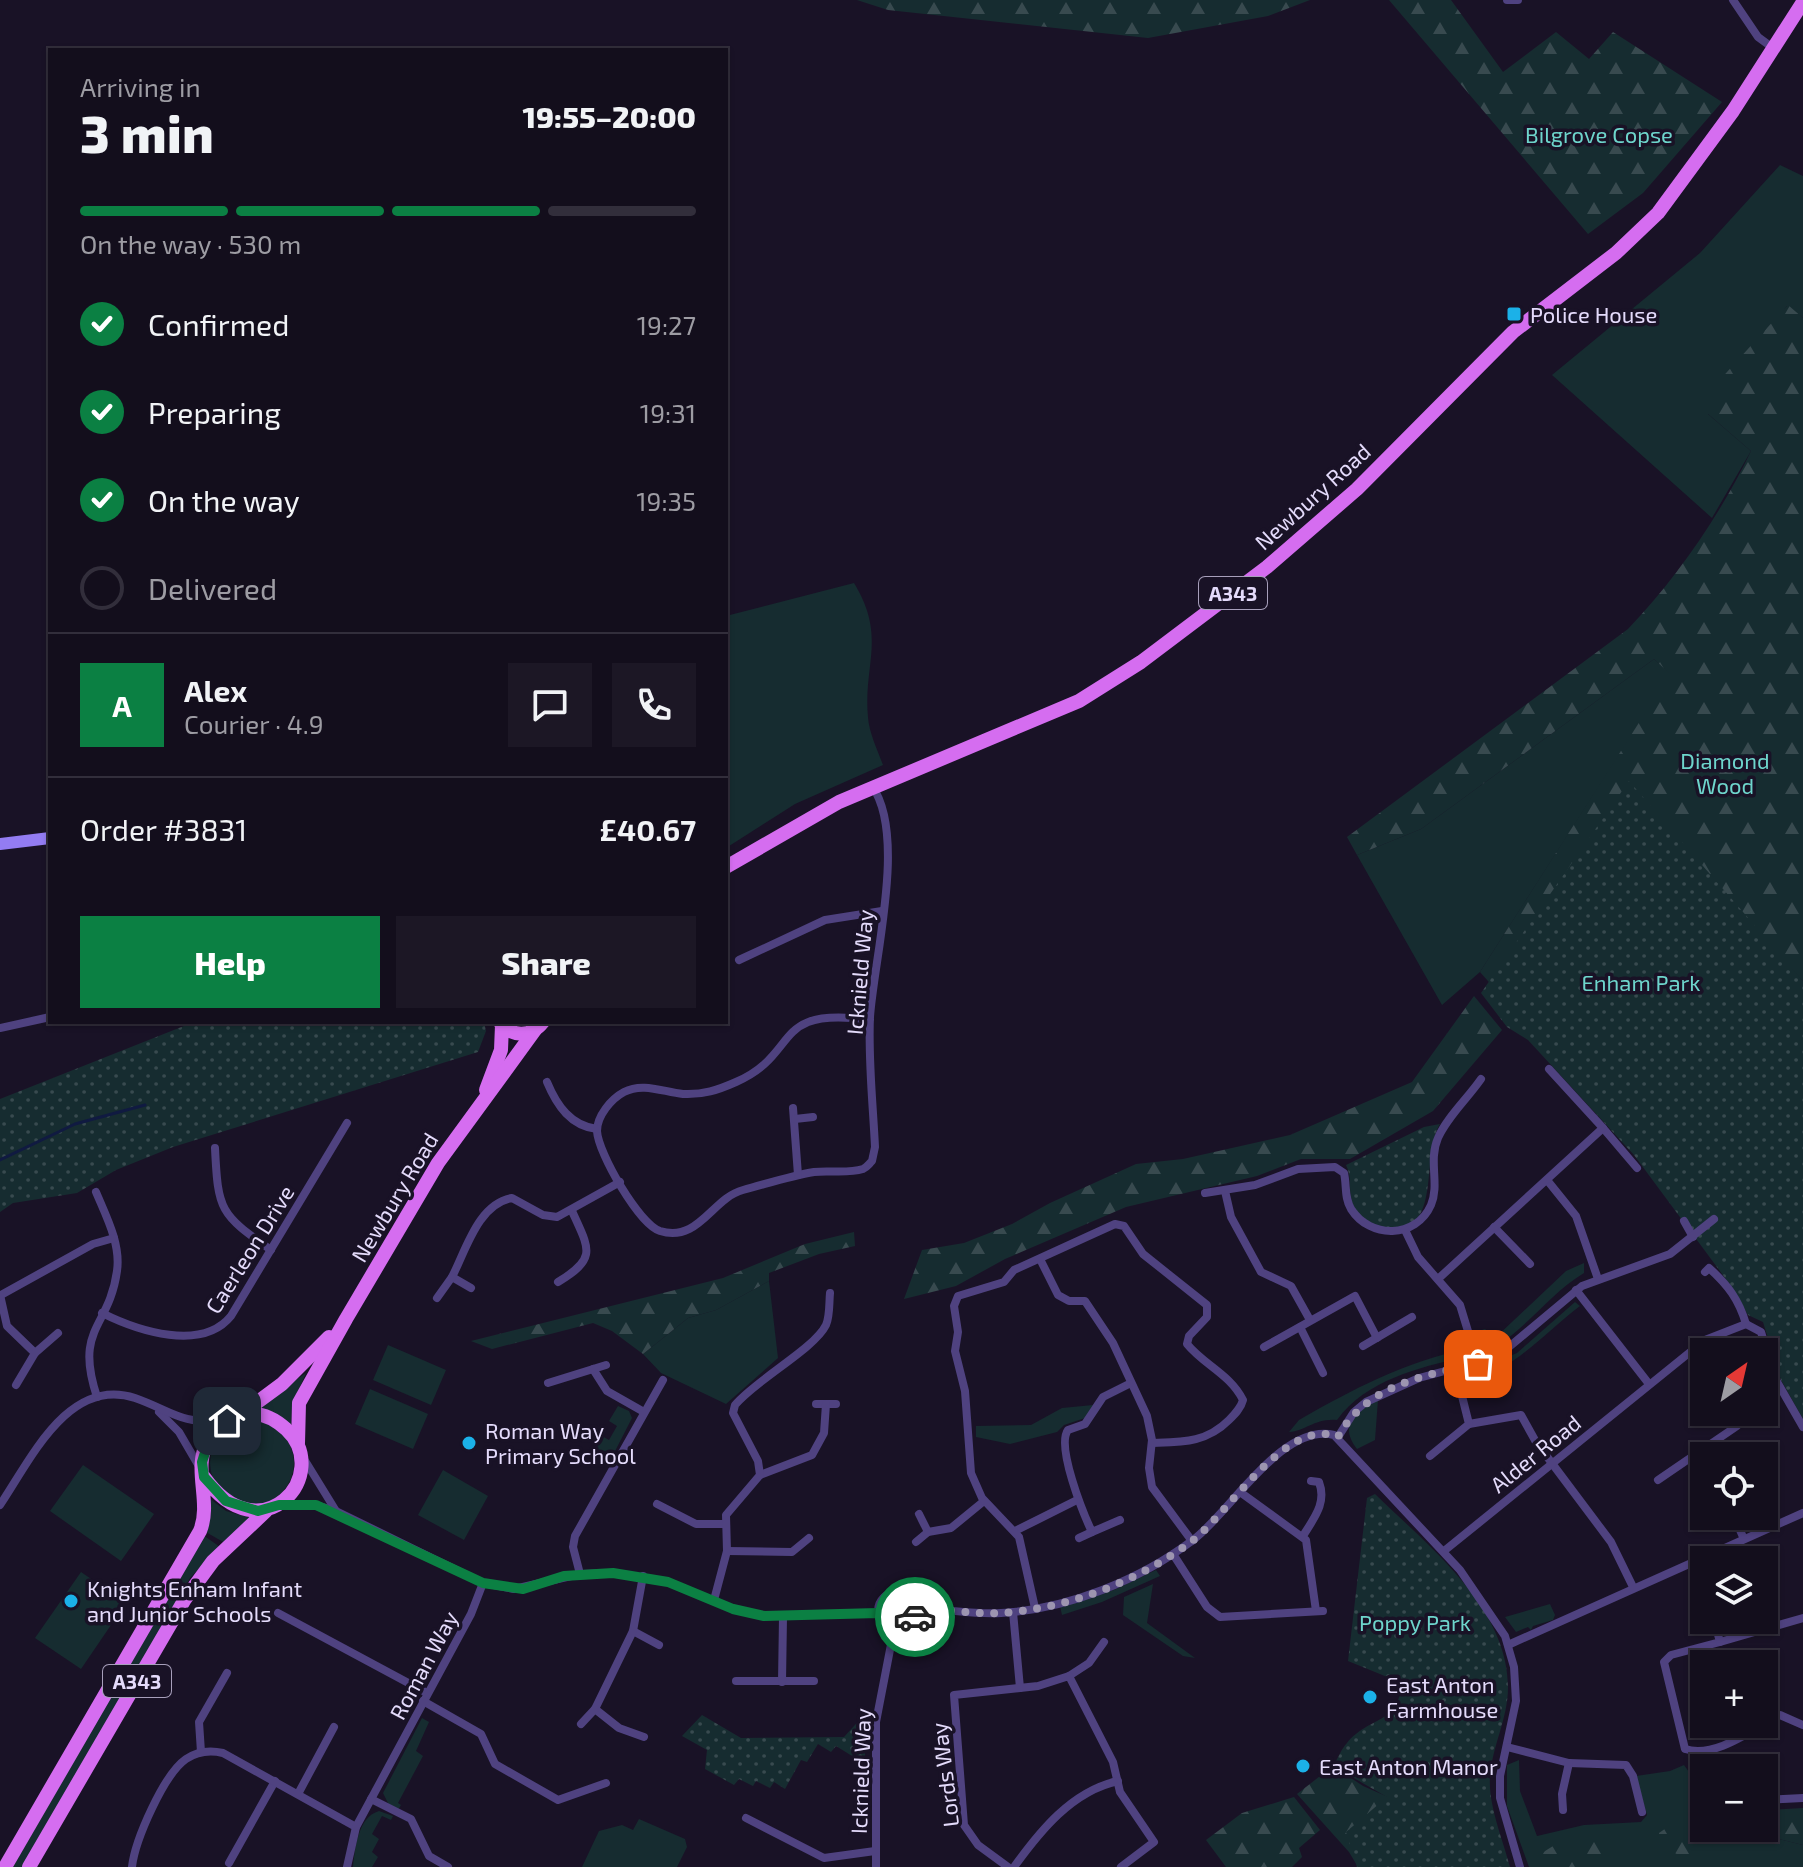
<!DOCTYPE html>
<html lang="en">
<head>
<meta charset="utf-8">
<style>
  body { margin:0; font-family:"Exo 2",sans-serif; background:#1c1725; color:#f1f3f6; height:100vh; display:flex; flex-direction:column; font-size:30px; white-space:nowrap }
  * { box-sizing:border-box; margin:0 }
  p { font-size:26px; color:#9d9ca3 }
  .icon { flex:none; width:44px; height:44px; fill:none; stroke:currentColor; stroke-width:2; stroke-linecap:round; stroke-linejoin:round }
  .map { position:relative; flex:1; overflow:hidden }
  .sheet { position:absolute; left:48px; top:48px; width:680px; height:976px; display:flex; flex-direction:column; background:#130e1c; border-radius:0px; box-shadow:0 2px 6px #0004,0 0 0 2px #322e3b }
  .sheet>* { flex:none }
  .needle { width:52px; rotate:34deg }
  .buttons { position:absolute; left:1690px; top:1338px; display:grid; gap:16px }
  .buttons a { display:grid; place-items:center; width:88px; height:88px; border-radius:0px; background:#130e1c; box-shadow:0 2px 6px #0004,0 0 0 2px #322e3b; font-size:40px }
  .pin { position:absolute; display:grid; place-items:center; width:68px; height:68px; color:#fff; margin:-34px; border-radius:16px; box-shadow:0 4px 12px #0006 }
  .courier { position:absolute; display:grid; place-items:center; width:80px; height:80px; margin:-40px; border:6px solid #0b8043; border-radius:50%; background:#fff; color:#222; box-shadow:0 2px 10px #0007 }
  .summary em { font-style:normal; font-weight:800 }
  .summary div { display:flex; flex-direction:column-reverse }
  .summary { display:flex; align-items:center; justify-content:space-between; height:136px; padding:0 32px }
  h1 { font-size:52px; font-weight:800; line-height:60px }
  .bar { display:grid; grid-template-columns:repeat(4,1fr); gap:12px 8px; align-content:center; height:96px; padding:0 32px }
  .bar i { height:10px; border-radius:6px; background:#322e3b }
  .bar .selected { background:#0b8043 }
  .bar p { grid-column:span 4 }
  .line { display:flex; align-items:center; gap:20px; padding:0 32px; border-top:2px solid #322e3b }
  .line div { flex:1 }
  .round { display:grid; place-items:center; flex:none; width:84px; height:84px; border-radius:0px; background:#1c1725 }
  ol { padding:0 32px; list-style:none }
  li { display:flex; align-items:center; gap:24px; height:88px }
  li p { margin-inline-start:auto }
  li .icon { padding:8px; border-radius:50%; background:#0b8043; color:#fff; stroke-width:4 }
  li:last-child { color:#9d9ca3 }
  li i { width:44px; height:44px; border:4px solid #322e3b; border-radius:50% }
  .button { display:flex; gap:16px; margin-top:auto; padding:16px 32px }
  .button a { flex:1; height:92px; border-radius:0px; background:#0b8043; color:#fff; font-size:32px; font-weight:800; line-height:92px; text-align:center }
  .button a+a { background:#1c1725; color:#f1f3f6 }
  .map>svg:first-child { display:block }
  .green { fill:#162c30 }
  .forest { fill:url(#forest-firs) }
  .park { fill:url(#park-dots) }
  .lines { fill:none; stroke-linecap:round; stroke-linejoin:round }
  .stream { stroke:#101a41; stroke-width:3 }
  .street { stroke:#4f4280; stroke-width:8 }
  .secondary { stroke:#937cf2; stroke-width:12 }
  .primary { stroke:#d56df0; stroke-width:14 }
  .done { stroke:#9d95b0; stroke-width:8; stroke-dasharray:0 14.4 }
  .route { stroke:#0b8043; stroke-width:10 }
  .poi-dot { fill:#1bb1e8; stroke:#191226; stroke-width:3 }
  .labels { text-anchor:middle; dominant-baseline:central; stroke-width:7; stroke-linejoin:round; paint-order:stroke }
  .shield { fill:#191226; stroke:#a79fbb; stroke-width:2 }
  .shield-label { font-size:20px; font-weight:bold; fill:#e4dbfb }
  .park-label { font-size:22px; fill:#6ed5cc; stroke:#191226 }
  .poi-label { font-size:22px; fill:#e4dbfb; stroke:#191226; text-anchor:start }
  .street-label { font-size:22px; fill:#e4dbfb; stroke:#191226 }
</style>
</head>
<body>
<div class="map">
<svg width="1803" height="1867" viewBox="0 0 1803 1867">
  <defs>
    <pattern id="forest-firs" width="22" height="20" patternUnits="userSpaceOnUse" patternTransform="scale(2)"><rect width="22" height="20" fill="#162c30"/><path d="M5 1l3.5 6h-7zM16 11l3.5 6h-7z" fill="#384a4f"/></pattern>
    <pattern id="park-dots" width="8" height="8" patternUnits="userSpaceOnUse" patternTransform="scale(2)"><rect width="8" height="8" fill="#162c30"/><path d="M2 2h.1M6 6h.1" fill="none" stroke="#384a4f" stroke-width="1.8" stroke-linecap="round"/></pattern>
  </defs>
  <rect width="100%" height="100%" fill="#191226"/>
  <!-- green -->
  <g class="green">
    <polygon points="1780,165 1803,176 1803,318 1787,306 1708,414 1751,451 1712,518 1552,375 1700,253"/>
    <path d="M854 583C887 637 863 665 868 717 869 733 878 751 883 765L795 804 726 848V616Z"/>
    <polygon points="1654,659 1671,674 1480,972 1442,1005 1357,855 1421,829"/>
    <path d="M1584 1263V1273C1549 1294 1526 1330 1490 1350L1484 1348 1479 1331 1485 1329 1495 1338 1566 1271Z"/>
    <polygon points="769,1281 778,1358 726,1404 661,1373 643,1354 688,1318 716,1310"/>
    <path d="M1575 1302 1580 1306C1542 1335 1515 1370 1466 1382L1469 1373 1517 1353Z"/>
    <polygon points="388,1345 446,1370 431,1405 373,1380"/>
    <path d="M1466 1349 1464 1357C1418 1368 1366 1380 1337 1420 1315 1418 1306 1431 1289 1432L1299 1420C1353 1389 1405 1362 1466 1349Z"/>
    <polygon points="306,1373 292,1405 291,1426 256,1407"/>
    <polygon points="370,1389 428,1414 413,1449 355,1424"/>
    <path d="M1378 1400 1375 1440 1357 1449C1338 1425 1356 1412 1378 1400Z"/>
    <polygon points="1093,1405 1085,1418 1064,1425 1057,1432 1010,1444 976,1437 976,1426 1031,1425 1062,1408"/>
    <polygon points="618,1406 629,1411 632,1418 611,1459 604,1461 597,1457 595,1448 602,1436 609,1440 617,1426 609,1421"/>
    <circle cx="252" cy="1463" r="42"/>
    <polygon points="83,1465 154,1514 121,1561 50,1511"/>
    <polygon points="443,1470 488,1496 464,1540 418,1515"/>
    <polygon points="209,1498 226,1511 251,1518 225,1543 204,1531"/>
    <polygon points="203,1535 220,1547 190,1578 22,1867 13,1867"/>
    <polygon points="1156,1570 1160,1576 1102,1602 1062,1615 1060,1606 1114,1590"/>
    <polygon points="81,1572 126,1603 81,1669 35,1638"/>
    <polygon points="1153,1584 1147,1623 1195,1658 1183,1656 1123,1615 1124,1597"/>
    <polygon points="1550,1604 1555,1615 1553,1620 1533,1626 1531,1630 1528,1627 1516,1632 1505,1617"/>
    <polygon points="422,1718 429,1722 416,1751 423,1756 398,1803 401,1805 398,1810 389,1805 383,1793"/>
    <polygon points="1519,1760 1520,1791 1537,1836 1584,1825 1641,1822 1647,1815 1636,1776 1670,1771 1684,1765 1704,1793 1704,1828 1735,1828 1803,1845 1803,1867 1529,1867 1507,1806 1507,1765"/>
    <path d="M379 1811 393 1816 391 1820 382 1816 372 1834 379 1839 372 1852 378 1857 372 1867H353C355 1848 358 1817 379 1811Z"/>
    <polygon points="639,1819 685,1839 687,1847 677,1867 582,1867 599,1831 622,1825 633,1830"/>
  </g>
  <!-- forest -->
  <g class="forest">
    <polygon points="857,0 1310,0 1268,16 1148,38 888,10"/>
    <polygon points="1389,0 1451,0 1503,72 1556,32 1589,59 1613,32 1722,102 1643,193 1588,234"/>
    <path d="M1788 305 1803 318V981L1789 966 1520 1017 1480 972 1670 674 1654 659 1421 829 1357 855 1347 837 1628 629C1676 579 1721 514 1751 451L1707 413 1717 383Z"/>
    <polygon points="1474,996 1502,1030 1433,1111 1350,1159 1301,1159 1257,1176 1126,1207 1005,1259 956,1286 904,1299 922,1250 964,1243 1012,1224 1050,1203 1136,1164 1183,1159 1290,1135 1412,1082"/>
    <polygon points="854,1232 855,1246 819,1254 769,1273 769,1281 716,1310 688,1318 643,1354 612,1331 593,1323 492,1349 471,1341 723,1278 805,1244"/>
    <polygon points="1333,1766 1363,1786 1388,1797 1369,1867 1358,1867 1349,1852 1297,1794"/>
    <polygon points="1294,1797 1320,1830 1299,1848 1302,1857 1292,1867 1226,1867 1206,1840 1242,1813"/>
    <polygon points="1803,1808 1803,1845 1735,1828 1764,1828 1764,1811 1768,1810"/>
    <polygon points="1682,1817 1699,1822 1716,1835 1684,1858 1660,1845 1659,1833"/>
    <polygon points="1630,1834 1602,1867 1553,1867 1537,1856 1566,1838"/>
  </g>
  <!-- park -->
  <g class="park">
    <polygon points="1629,781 1803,981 1803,1419 1781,1380 1763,1322 1748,1315 1731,1286 1634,1155 1528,1040 1507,1027 1481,993"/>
    <polygon points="194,1022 484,1022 486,1031 478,1052 173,1147 116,1170 77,1193 13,1203 0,1212 0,1099"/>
    <path d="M1440 1124C1419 1156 1446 1245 1378 1226 1368 1223 1359 1216 1354 1207 1347 1194 1353 1178 1346 1165L1424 1127Z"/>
    <path d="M1375 1494C1427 1545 1508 1607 1508 1687 1508 1719 1492 1746 1490 1777 1488 1805 1503 1840 1510 1867H1357L1346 1832 1387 1797 1333 1766C1338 1759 1341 1749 1347 1743 1369 1716 1398 1725 1402 1683L1348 1661 1367 1498Z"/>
    <polygon points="865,1714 865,1764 836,1746 831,1752 818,1744 807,1762 801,1760 785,1789 774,1782 770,1788 756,1781 753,1786 739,1779 734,1785 705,1769 707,1750 682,1736 702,1715 741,1738 844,1737"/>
  </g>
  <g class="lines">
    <!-- stream -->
    <polyline class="stream" points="0,1160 75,1124 145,1105"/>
    <!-- street -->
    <g class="street">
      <polyline points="1507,0 1518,0"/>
      <polyline points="1733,0 1758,37 1773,48"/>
      <polyline points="739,960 825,920 882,911"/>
      <path d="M870 1020C769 1006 802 1053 736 1082 718 1090 703 1095 683 1094 663 1092 643 1082 624 1092 611 1099 597 1116 597 1131 598 1153 639 1224 660 1231 699 1243 712 1198 743 1190 766 1184 790 1176 814 1172 830 1170 847 1174 863 1169 867 1167 868 1165 872 1161L875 1147C873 1104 868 1060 870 1017 874 958 907 835 872 786"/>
      <polyline points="0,1028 50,1017"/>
      <path d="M547 1082C557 1106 571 1126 597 1129"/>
      <polyline points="793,1108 798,1175"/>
      <polyline points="795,1119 813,1117"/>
      <polyline points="1603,1128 1637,1168"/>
      <path d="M215 1148C218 1211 220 1214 271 1250"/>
      <polyline points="1547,1180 1576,1216 1598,1279"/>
      <polyline points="1225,1191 1231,1217 1261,1272 1291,1286 1310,1320"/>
      <path d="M96 1192C106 1216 121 1244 117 1271 109 1329 74 1327 97 1397"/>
      <path d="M1205 1193 1255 1185 1298 1169 1335 1167 1344 1173C1347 1186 1344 1197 1351 1209 1370 1239 1416 1239 1431 1205 1440 1184 1428 1161 1438 1138 1447 1117 1468 1098 1481 1079"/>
      <polyline points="1684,1221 1693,1237"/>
      <polyline points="1494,1227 1530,1264"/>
      <polyline points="1405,1230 1418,1257 1460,1305 1478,1364"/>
      <polyline points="1040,1259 1058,1295 1069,1301 1085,1301 1113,1343 1147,1416 1152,1440 1149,1468 1152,1487 1192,1541"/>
      <polyline points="1438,1279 1603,1128 1549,1069"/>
      <path d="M558 1282C598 1258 589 1249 572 1211"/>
      <path d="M471 1288 452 1277C466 1250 478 1204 512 1198L543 1215 557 1217 620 1182"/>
      <polyline points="1576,1290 1649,1384"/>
      <polyline points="0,1295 7,1326 35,1353"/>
      <polyline points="1,1295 93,1244 114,1238"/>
      <polyline points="437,1298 452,1277"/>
      <path d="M102 1313C138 1331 202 1352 231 1316L347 1123"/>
      <polyline points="1746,1324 1761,1332 1776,1380 1803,1427"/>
      <polyline points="1300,1327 1323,1373"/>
      <polyline points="1363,1346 1412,1317"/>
      <polyline points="1264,1347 1355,1296 1377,1338"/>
      <polyline points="593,1369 607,1391 644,1412"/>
      <polyline points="548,1383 606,1365"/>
      <polyline points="16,1385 35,1353 58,1333"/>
      <polyline points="816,1404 836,1404"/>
      <polyline points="159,1412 179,1432 200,1468"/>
      <polyline points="1469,1424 1521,1415 1536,1442 1611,1542 1633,1587"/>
      <polyline points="1338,1437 1354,1412 1366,1402 1419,1378 1497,1357 1582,1286 1670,1254 1714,1219"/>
      <polyline points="1430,1456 1469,1424 1455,1368"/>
      <polyline points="304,1459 336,1511"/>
      <polyline points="1704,1465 1696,1454 1737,1426"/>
      <polyline points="760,1475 812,1455 824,1433 826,1404"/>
      <polyline points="1658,1480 1696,1454"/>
      <polyline points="1240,1492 1306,1540 1316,1611"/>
      <polyline points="283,1504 316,1505 336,1511 483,1583 514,1589 580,1574 613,1573 668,1582 733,1609 764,1616 878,1613"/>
      <polyline points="657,1504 696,1524 724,1524"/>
      <path d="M0 1505C30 1461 68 1376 135 1398 172 1411 179 1424 223 1421"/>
      <polyline points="919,1514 928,1532"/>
      <polyline points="1734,1516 1743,1537"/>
      <path d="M1120 1520 1092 1532C1083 1513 1056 1446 1068 1430L1085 1424 1103 1397 1129 1384"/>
      <polyline points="1015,1531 1077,1500"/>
      <path d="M1303 1536C1314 1518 1327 1503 1319 1482L1311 1481"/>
      <polyline points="1079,1538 1092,1532"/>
      <polyline points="916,1542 928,1532 951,1528 984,1501"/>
      <polyline points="727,1551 792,1552 809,1538"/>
      <path d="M1444 1551 1705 1340 1746 1324C1739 1300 1728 1285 1709 1268L1705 1272"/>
      <polyline points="1173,1554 1207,1607 1220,1617 1323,1611"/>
      <polyline points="1692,1562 1704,1589"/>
      <polyline points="580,1574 573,1547 575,1536 663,1380"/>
      <circle cx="897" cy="1611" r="19"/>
      <path d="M714 1600 727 1551 726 1515 760 1475 758 1461 733 1413 735 1405C757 1379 814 1349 826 1325 830 1316 829 1303 830 1293"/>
      <path d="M1035 1608 1019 1537 982 1498 971 1473 965 1391 955 1351 958 1332 954 1306 958 1296 1004 1282 1014 1270 1115 1224 1124 1226 1143 1254 1207 1305V1317L1189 1336 1187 1344C1204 1365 1230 1374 1243 1400 1241 1408 1235 1414 1229 1420 1206 1443 1182 1442 1152 1443"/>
      <path d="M916 1609C944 1608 972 1615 1001 1613 1068 1609 1140 1580 1193 1540 1230 1513 1282 1422 1334 1435L1460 1570 1505 1636 1514 1667 1516 1701 1500 1776V1798L1520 1867"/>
      <polyline points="1013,1612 1020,1688"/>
      <polyline points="278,1613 427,1693"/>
      <path d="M1714 1620 1720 1642 1671 1655 1664 1662 1685 1749C1716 1759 1754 1728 1780 1715L1803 1725"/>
      <polyline points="633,1631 659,1645"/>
      <polyline points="1720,1642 1803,1618"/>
      <polyline points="1508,1645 1803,1513"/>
      <polyline points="1069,1676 1089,1663 1104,1642"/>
      <polyline points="736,1681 814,1681"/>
      <polyline points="782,1682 783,1617"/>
      <polyline points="423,1701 481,1734 495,1764 558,1800 606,1783"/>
      <polyline points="595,1709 619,1728 644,1737"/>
      <polyline points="581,1724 595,1709 633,1631 643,1576"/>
      <polyline points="1507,1747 1569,1763 1626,1765 1633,1776 1642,1812"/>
      <polyline points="201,1752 199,1722 227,1673"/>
      <polyline points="298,1794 334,1727"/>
      <polyline points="371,1799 411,1819 429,1856 448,1867"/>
      <polyline points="1766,1800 1803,1798"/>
      <polyline points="1563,1810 1562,1794 1569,1763"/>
      <polyline points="746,1818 824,1858 875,1851"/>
      <polyline points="229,1863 275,1781"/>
      <path d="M132 1867C135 1840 164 1774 186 1759 198 1751 210 1750 223 1753L356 1827"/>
      <polyline points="347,1867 356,1827 471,1614 483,1583"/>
      <polyline points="876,1867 876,1722 894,1629"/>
      <polyline points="1008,1867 978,1845 964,1825 954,1695 1038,1686 1069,1676 1113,1762 1120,1792 1154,1842 1121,1867"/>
      <path d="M1014 1867C1040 1831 1072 1791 1118 1781"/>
    </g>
    <!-- secondary -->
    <polyline class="secondary" points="0,844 50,838"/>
    <!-- primary -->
    <g class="primary">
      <polyline points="726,867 839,802 1079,701 1141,662 1267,567 1357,489 1513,332 1616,253 1658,213 1733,111 1803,2"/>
      <path d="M500 1022C512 1038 531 1037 543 1022"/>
      <polyline points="486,1090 501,1050 502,1025"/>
      <polyline points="240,1415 282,1384 329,1337"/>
      <polyline points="298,1443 299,1403 346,1319 438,1163 535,1030"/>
      <path d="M5 1867 200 1531C212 1502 192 1468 208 1441 218 1425 234 1414 253 1414 266 1414 277 1421 286 1429 334 1474 261 1557 204 1477"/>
      <polyline points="29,1867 185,1599 213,1561 266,1511"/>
    </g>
  </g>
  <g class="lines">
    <!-- done -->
    <path class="done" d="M915 1617 916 1609C944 1608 972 1615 1001 1613 1067 1609 1139 1581 1192 1541 1227 1515 1288 1415 1338 1437 1365 1386 1426 1374 1478 1364"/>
    <!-- route -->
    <polyline class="route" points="227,1421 209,1440 202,1462 204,1477 226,1501 258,1511 279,1505 316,1505 483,1583 523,1589 564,1576 613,1573 668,1582 733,1609 764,1616 878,1613 883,1624 898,1630 910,1625 915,1617"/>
  </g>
  <!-- markers -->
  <g class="poi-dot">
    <rect x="1506" y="306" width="16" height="16" rx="4"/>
    <circle cx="469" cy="1443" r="8"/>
    <circle cx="71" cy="1601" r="8"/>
    <circle cx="1370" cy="1697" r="8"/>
    <circle cx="1303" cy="1766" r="8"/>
  </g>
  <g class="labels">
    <!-- shield labels -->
    <g class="shield">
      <rect x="1199" y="577" width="68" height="32" rx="6"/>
      <rect x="103" y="1665" width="68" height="32" rx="6"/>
    </g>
    <g class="shield-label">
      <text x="1233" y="593">A343</text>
      <text x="137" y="1681">A343</text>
    </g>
    <!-- park labels -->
    <g class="park-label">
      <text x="1599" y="134">Bilgrove Copse</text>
      <text x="1725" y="760">Diamond<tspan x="1725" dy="25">Wood</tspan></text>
      <text x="1641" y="982">Enham Park</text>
      <text x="1415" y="1622">Poppy Park</text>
    </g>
    <!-- poi labels -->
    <g class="poi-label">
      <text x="1530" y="314">Police House</text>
      <text x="485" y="1430">Roman Way<tspan x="485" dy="25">Primary School</tspan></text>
      <text x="87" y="1588">Knights Enham Infant<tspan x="87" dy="25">and Junior Schools</tspan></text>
      <text x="1386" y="1684">East Anton<tspan x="1386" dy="25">Farmhouse</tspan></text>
      <text x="1319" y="1766">East Anton Manor</text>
    </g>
    <!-- street labels -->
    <g class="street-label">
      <text transform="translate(1312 496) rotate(-42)">Newbury Road</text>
      <text transform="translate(859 972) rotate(-85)">Icknield Way</text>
      <text transform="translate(394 1197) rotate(-59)">Newbury Road</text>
      <text transform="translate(249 1249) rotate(-58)">Caerleon Drive</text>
      <text transform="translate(1535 1453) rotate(-39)">Alder Road</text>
      <text transform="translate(423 1665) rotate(-62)">Roman Way</text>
      <text transform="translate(860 1771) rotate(-88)">Icknield Way</text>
      <text transform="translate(944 1775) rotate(-97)">Lords Way</text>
    </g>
  </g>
</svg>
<div class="buttons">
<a><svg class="needle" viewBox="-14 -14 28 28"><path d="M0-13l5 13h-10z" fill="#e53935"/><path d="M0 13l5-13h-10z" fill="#9d9ca3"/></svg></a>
<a><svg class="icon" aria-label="locate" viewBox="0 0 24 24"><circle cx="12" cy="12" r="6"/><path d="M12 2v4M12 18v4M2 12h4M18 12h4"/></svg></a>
<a><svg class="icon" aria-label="layers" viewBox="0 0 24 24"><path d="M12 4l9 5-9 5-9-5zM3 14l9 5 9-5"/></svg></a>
<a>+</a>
<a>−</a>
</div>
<div class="pin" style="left:1478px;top:1364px;background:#ea580c"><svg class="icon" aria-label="bag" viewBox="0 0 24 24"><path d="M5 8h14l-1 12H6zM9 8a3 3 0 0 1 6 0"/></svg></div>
<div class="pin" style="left:227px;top:1421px;background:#1f2937"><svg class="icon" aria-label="home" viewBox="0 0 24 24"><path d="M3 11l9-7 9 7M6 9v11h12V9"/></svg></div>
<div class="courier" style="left:915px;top:1617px"><svg class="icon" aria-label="car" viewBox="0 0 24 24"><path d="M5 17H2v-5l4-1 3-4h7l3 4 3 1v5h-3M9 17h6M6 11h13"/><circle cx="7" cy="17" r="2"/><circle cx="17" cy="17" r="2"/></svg></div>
<section class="sheet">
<div class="summary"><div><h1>3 min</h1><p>Arriving in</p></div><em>19:55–20:00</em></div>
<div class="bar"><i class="selected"></i><i class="selected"></i><i class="selected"></i><i></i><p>On the way · 530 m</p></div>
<ol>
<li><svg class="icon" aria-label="check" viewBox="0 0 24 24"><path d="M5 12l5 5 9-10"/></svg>Confirmed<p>19:27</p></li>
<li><svg class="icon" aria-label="check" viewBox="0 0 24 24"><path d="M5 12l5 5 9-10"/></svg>Preparing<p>19:31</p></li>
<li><svg class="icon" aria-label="check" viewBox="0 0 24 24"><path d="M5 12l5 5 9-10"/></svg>On the way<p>19:35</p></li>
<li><i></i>Delivered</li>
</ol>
<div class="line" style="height:144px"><b class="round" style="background:#0b8043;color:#fff">A</b><div><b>Alex</b><p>Courier · 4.9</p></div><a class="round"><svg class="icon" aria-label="chat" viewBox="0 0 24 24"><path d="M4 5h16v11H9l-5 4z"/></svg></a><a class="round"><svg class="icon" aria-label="phone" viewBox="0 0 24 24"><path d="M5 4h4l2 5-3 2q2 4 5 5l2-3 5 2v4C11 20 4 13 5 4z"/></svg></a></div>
<div class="line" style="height:104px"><div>Order #3831</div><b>£40.67</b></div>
<div class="button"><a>Help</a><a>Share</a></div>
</section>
</div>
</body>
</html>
